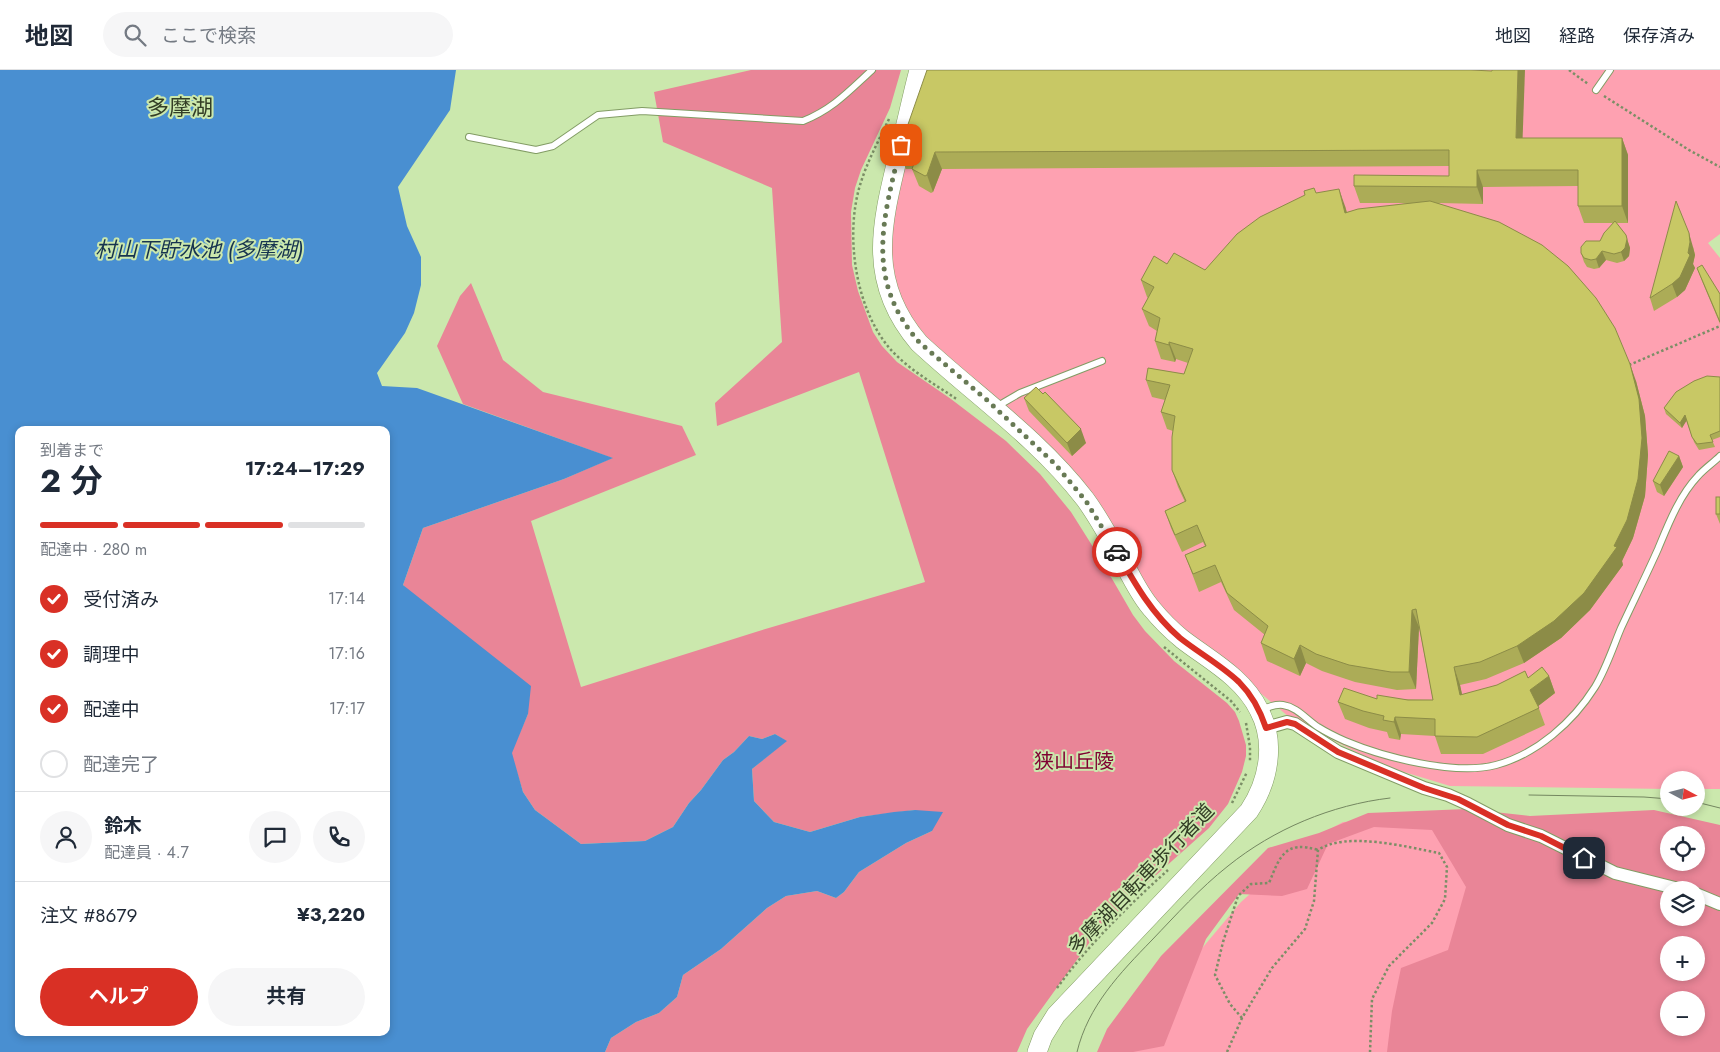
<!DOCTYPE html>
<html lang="ja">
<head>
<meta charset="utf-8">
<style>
  body { margin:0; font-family:Jost,"Noto Sans JP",sans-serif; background:#f6f6f7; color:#1f2937; height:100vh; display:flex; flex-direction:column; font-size:19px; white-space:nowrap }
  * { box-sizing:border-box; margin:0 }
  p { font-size:16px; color:#747a83 }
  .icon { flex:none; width:28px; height:28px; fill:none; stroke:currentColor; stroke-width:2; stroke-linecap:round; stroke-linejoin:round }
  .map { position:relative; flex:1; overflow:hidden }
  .details { position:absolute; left:15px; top:356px; width:375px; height:610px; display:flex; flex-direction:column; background:#fff; border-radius:10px; box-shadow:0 2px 8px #0003 }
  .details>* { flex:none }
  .needle { width:32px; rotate:97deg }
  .controls { position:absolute; left:1660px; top:701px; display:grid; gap:10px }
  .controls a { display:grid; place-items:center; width:45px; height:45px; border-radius:50%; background:#fff; box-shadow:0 2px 8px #0003; font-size:25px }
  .pin { position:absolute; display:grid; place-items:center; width:42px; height:42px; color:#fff; margin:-21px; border-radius:10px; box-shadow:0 2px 8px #0006 }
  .courier { position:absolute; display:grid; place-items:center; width:50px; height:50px; margin:-25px; border:4px solid #d93025; border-radius:50%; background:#fff; color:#222; box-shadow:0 1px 6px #0007 }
  .overview em { font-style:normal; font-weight:700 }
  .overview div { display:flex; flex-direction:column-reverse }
  .overview { display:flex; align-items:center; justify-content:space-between; height:85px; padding:0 25px }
  h1 { font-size:32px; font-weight:700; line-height:38px }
  .bar { display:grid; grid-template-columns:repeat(4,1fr); gap:8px 5px; align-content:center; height:60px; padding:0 25px }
  .bar i { height:6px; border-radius:4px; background:#e0e1e3 }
  .bar .on { background:#d93025 }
  .bar p { grid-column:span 4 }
  .line { display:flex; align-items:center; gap:12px; padding:0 25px; border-top:1px solid #e0e1e3 }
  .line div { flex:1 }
  .round { display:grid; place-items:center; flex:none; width:52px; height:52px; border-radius:26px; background:#f6f6f7 }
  ol { padding:0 25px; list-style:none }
  li { display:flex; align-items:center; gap:15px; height:55px }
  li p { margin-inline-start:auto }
  li .icon { padding:5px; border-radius:50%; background:#d93025; color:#fff; stroke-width:4 }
  li:last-child { color:#747a83 }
  li i { width:28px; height:28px; border:2px solid #e0e1e3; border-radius:50% }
  .cta { display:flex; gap:10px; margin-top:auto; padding:10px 25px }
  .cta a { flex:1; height:58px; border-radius:30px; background:#d93025; color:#fff; font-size:20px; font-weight:700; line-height:58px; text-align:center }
  .cta a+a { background:#f6f6f7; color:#1f2937 }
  header { display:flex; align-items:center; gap:30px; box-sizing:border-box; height:70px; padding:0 25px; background:#fff; border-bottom:1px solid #e0e1e3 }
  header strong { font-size:24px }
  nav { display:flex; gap:28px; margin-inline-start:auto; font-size:18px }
  .search { width:350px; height:45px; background:#f6f6f7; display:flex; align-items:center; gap:12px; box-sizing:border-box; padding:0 18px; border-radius:28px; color:#747a83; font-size:19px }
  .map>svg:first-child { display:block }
  .green { fill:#fea1b1; fill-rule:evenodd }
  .forest { fill:#e98597; fill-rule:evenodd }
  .water { fill:#498fd1; fill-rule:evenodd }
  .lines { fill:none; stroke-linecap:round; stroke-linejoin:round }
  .lane-casing { stroke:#829c64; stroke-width:8 }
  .street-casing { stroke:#829c64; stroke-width:14 }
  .secondary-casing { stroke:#829c64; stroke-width:20 }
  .path { stroke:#7b8e66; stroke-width:2.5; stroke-dasharray:2.5 2.5; stroke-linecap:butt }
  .lane { stroke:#fff; stroke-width:6 }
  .street { stroke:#fff; stroke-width:12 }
  .secondary { stroke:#fff; stroke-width:19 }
  .tram { stroke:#748760; stroke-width:1 }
  .wall { fill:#acac57 }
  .shaded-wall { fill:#8c8c47 }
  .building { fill:#c8c865; stroke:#8c8c47 }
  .done { stroke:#687a55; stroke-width:5; stroke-dasharray:0 9 }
  .route { stroke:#d93025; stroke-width:6 }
  .labels { text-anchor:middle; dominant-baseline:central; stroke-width:4; stroke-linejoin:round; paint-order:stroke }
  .park-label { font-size:20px; fill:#7f0031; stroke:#cbe8ad }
  .street-label { font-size:20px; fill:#333e26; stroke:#cbe8ad }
  .water-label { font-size:21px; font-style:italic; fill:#16334f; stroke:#cbe8ad }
  .quarter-label { font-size:22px; fill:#333e26; stroke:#cbe8ad }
</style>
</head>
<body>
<header>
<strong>地図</strong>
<div class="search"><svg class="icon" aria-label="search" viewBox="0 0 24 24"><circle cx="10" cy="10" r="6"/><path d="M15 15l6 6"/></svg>ここで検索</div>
<nav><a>地図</a><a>経路</a><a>保存済み</a></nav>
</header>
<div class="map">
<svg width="1720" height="982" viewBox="0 0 1720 982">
  <rect width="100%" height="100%" fill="#cbe8ad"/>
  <!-- green -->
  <g class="green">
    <polygon points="930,0 1720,0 1720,164 1708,173 1720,188 1720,719 1696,719 1696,710 1669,710 1669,719 1450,716 1381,695 1289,647 1239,605 1178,558 1138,504 1104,446 929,270 900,234 889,192 897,123"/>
    <path d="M1383 750 1669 792H1696L1720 982H1125L1155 934 1241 832 1312 769 1343 752ZM1669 820H1696V848H1669ZM1669 875H1696V902H1669ZM1669 930H1696V958H1669Z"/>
  </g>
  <!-- forest -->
  <g class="forest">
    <polygon points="751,0 901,0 890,38 861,100 855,118 851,142 852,195 858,221 873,262 882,276 897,292 951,329 1006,371 1040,404 1071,442 1100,488 1133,545 1145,561 1174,591 1227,633 1235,642 1239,651 1246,675 1246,686 1242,702 1228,734 1209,758 1136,823 1092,869 1027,959 1017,982 605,982 611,968 636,952 659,943 677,927 683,905 721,879 767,838 786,826 817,821 836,828 844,822 859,802 906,773 932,761 915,740 860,747 810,762 774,752 754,731 752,699 786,671 775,664 762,669 749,666 734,682 723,690 701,720 689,733 673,757 645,771 581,774 535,740 523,722 511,683 528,644 403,515 423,458 564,409 612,388 463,334 437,276 460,226 471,213 503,290 543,322 682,356 696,385 531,451 581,617 759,561 925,512 859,302 717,356 715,333 782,272 772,118 663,72 654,22"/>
    <path d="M1467 739 1530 746 1654 740 1720 755V982H1387L1392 941 1401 898 1448 880 1466 817 1432 760 1374 757 1328 774 1307 819 1282 826 1239 824 1206 869 1164 976 1133 982H1097L1107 959 1161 886 1268 778 1319 763 1368 743ZM1669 765H1696V792H1669ZM1669 820H1696V848H1669ZM1669 875H1696V902H1669ZM1669 930H1696V958H1669Z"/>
  </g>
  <!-- water -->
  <path class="water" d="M0 0H456L450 40 398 117 407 156 421 187V215L414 243 405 263 377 303 382 316 417 318 613 388 564 409 423 458 403 515 531 616 528 644 512 683 523 722 535 740 581 774 645 771 673 757 689 733 701 720 723 690 734 682 749 666 762 669 775 664 787 671 752 699 754 731 774 752 810 762 860 747 894 742 915 740 943 742 932 761 906 773 859 802 844 822 836 828 817 821 786 826 767 838 721 879 683 905 677 927 659 943 636 952 611 968 605 982H0ZM19 360H386V962H19Z"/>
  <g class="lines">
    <!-- lane casing -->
    <g class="lane-casing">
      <g id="lane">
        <polyline points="1596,20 1610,0"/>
        <path d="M469 67 536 80 553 76 598 45 642 41 803 51C833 39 849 21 872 0"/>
        <polyline points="996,337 1020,323 1102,291"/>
        <path d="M1261 640C1268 637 1275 634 1283 635 1297 637 1306 649 1318 657 1326 662 1336 667 1345 671 1383 687 1455 706 1496 695 1537 684 1573 652 1595 617 1606 599 1613 577 1621 558 1633 532 1646 506 1658 479 1668 455 1679 426 1698 406 1704 399 1713 393 1720 386"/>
      </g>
    </g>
    <!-- street casing -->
    <g class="street-casing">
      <g id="street">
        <polyline points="1266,658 1287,652 1295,654 1338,682 1424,718 1448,725 1468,734 1508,755 1541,766 1615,803 1683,820"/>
        <polyline points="1696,824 1720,834"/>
      </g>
    </g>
    <!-- secondary casing -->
    <g class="secondary-casing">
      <path id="secondary" d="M919 0C912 26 907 52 900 78 882 152 865 210 919 273 975 325 1038 368 1085 429 1102 452 1114 477 1128 501 1135 514 1142 528 1152 539 1161 550 1171 560 1182 569 1209 590 1243 607 1259 640 1276 672 1269 711 1249 741L1056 945 1043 966 1037 982"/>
    </g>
    <!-- path -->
    <g class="path">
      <polyline points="1569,0 1588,14"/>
      <polyline points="1604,26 1689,80 1720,97"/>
      <path d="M889 49C879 70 868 90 861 112 844 163 855 242 893 282 911 301 936 315 958 330"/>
      <polyline points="1629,295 1720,256"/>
      <polyline points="1164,577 1231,631 1240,642"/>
      <polyline points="1246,653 1250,677 1250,692"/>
      <polyline points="1232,733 1247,702"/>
      <path d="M1057 918C1089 874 1128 836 1168 800"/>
      <path d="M1242 948 1230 934 1215 905 1223 872 1238 826 1251 814 1269 813C1280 786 1285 770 1318 780"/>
      <path d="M1227 982 1242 948 1272 898 1305 859 1314 831 1318 780C1346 761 1407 777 1439 783L1447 797 1445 829 1432 853 1389 896 1372 929 1370 982"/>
    </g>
    <!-- lane -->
    <use href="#lane" class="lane"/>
    <!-- street -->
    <use href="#street" class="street"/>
    <!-- secondary -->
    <use href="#secondary" class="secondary"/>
    <!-- tram -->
    <g class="tram">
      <polyline points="1529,725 1644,727 1669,729"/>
      <polyline points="1696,732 1720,738"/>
      <path d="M1077 982C1088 936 1120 903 1152 870 1176 845 1200 818 1228 796 1274 759 1331 735 1390 728"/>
    </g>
  </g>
  <!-- wall -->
  <g class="wall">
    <polygon points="1523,68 1622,68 1628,85 1628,153 1616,153 1626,165 1630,178 1629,186 1624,191 1617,193 1606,190 1599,198 1594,199 1587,197 1584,192 1581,183 1600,171 1613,153 1584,153 1578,136 1578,116 1483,117 1483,134 1439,133 1636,311 1645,346 1648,385 1645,426 1633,468 1622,491 1623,495 1590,540 1561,568 1524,593 1486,609 1460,615 1462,625 1528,608 1549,606 1555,623 1538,636 1545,655 1483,684 1441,684 1435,666 1401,664 1400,670 1389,668 1387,662 1369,658 1345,649 1338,632 1377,629 1433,630 1419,557 1416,619 1397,620 1355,612 1322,601 1306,593 1300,606 1267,591 1261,573 1265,565 1234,540 1221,512 1199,522 1185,485 1205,476 1203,472 1182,482 1171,458 1165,441 1185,432 1178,417 1172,400 1173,361 1167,359 1161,342 1165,330 1152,327 1146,310 1184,304 1188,293 1176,289 1175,292 1161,289 1155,271 1157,261 1149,256 1142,239 1148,228 1147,227 1141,210 1167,194 1205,200 1316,123 1345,136 1347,142 1408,133 1360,133 1354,116 1449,106 1449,96 942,99 933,122 931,123 919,116 912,99 906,99 900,83"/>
    <polygon points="1693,177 1695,185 1693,194 1695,198 1685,220 1677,227 1654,241 1650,228"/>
    <polygon points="1697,198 1720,224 1720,254 1702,211"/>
    <polygon points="1720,307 1720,367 1712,370 1715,377 1699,380 1694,372 1686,350 1682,358 1666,344 1664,338"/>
    <polygon points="1043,324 1086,373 1072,386 1029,341 1024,328"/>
    <polygon points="1679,386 1683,397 1664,426 1657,422 1653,411"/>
    <polygon points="1720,427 1720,454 1716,444"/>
  </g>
  <!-- shaded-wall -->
  <g class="shaded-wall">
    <polygon points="1518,0 1525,0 1522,85 1516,68"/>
    <polygon points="1622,68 1628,85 1628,153 1622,136"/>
    <polygon points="935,82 942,99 933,122 927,105"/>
    <polygon points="1477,100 1483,117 1483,134 1477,117"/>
    <polygon points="1339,119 1345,136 1351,160 1345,143"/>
    <polygon points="1689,163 1693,177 1695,185 1693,194 1695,198 1685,220 1677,227 1672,214 1688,183"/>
    <polygon points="1627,169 1630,178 1629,186 1624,191 1621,182"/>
    <polygon points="1602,181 1606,190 1599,198 1596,189"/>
    <polygon points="1169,272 1176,289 1175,292 1169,275"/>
    <polygon points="1630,294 1636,311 1645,346 1648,385 1645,426 1633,468 1622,491 1623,495 1590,540 1561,568 1524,593 1517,576 1614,476"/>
    <polygon points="1685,345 1687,350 1682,358 1680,353"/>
    <polygon points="1081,359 1086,373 1072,386 1067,373"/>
    <polygon points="1679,386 1683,397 1664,426 1660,415"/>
    <polygon points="1412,540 1419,557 1416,619 1409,602"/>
    <polygon points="1300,575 1306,593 1300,606 1294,589"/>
    <polygon points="1454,597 1460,615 1466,642 1460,625"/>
    <polygon points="1549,606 1555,623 1537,637 1530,620"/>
    <polygon points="1395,647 1401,664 1400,670 1394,652"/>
  </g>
  <!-- building -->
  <g class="building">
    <polygon points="927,0 1471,0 1492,1 1492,0 1518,0 1516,68 1622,68 1622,136 1578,136 1578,100 1477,100 1477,117 1354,116 1354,105 1449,106 1449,80 935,82 927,105 925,106 912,99 918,82 900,83 905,63"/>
    <polygon points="1314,118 1316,123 1339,119 1345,143 1358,139 1430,131 1499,152 1542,175 1568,196 1596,228 1615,258 1630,294 1639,329 1642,368 1638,409 1627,450 1614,476 1617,477 1584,523 1554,551 1517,576 1480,592 1454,597 1460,625 1497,615 1525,601 1528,608 1542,597 1549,606 1530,620 1539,638 1477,667 1435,666 1435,649 1395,647 1394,652 1383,650 1384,646 1363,641 1338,632 1344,618 1377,629 1377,625 1408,630 1433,630 1416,539 1412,540 1409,602 1391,602 1349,595 1316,584 1300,575 1294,589 1261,573 1268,556 1227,523 1215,495 1193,504 1185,485 1206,476 1197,455 1175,465 1165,441 1186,431 1172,400 1172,367 1175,346 1161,342 1170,315 1146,310 1148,298 1184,304 1193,279 1169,272 1169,275 1155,271 1160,248 1142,239 1154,217 1141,210 1154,186 1167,194 1174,183 1205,200 1237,164 1260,147 1305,125 1304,121"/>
    <polygon points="1676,131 1689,163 1690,172 1688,183 1690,185 1680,207 1672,214 1650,228"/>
    <polygon points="1615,151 1626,165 1627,169 1625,178 1621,182 1614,184 1602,181 1596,189 1591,190 1584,188 1581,183 1581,177 1586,171 1600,171 1604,163"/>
    <polygon points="1702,195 1720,224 1720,252 1697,198"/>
    <polygon points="1707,306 1720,307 1720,361 1710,365 1713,372 1697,374 1692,367 1685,345 1680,353 1664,338 1676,322 1694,311"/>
    <polygon points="1036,317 1043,324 1045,322 1081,359 1067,373 1024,328"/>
    <polygon points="1669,381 1679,386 1660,415 1653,411"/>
    <rect x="1716" y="427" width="4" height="17"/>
  </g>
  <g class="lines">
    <!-- done -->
    <path class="done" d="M901 75C883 149 864 210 920 273L988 331 1055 394 1086 431 1117 482"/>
    <!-- route -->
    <path class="route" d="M1117 482C1135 514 1152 544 1180 568 1199 583 1221 595 1239 612 1252 625 1260 640 1266 658L1287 652 1295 654 1338 682 1424 718 1458 729 1508 755 1541 766 1584 788"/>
  </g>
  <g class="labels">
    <!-- park labels -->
    <g class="park-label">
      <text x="1074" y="691">狭山丘陵</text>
    </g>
    <!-- street labels -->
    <g class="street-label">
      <text transform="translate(1141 809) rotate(-46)">多摩湖自転車歩行者道</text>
    </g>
    <!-- water labels -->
    <g class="water-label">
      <text x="199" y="180">村山下貯水池 (多摩湖)</text>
    </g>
    <!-- quarter labels -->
    <g class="quarter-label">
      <text x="180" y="37">多摩湖</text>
    </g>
  </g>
</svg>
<div class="controls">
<a><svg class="needle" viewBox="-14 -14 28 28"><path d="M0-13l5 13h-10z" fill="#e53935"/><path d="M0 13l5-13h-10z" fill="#747a83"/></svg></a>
<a><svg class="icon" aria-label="locate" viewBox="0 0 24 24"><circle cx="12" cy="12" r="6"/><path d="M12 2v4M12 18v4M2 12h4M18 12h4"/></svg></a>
<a><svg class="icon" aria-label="layers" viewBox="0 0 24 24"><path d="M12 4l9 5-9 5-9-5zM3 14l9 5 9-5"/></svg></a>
<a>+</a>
<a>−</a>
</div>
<div class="pin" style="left:901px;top:75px;background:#ea580c"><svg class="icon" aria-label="bag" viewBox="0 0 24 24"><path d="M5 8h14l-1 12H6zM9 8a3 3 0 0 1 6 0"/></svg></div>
<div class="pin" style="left:1584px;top:788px;background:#1f2937"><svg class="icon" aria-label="home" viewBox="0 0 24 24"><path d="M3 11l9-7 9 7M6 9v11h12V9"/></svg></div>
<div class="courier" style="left:1117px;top:482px"><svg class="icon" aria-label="car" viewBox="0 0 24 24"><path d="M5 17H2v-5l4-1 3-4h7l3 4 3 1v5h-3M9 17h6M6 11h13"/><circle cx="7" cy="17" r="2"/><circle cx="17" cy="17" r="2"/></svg></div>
<section class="details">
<div class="overview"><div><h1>2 分</h1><p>到着まで</p></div><em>17:24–17:29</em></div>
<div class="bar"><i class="on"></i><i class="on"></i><i class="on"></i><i></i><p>配達中 · 280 m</p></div>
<ol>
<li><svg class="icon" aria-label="check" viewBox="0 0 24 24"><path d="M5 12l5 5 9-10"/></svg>受付済み<p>17:14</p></li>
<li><svg class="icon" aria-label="check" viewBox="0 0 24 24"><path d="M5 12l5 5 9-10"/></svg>調理中<p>17:16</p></li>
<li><svg class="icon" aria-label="check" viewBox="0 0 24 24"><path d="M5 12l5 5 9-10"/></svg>配達中<p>17:17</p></li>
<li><i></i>配達完了</li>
</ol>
<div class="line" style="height:90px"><a class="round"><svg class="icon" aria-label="person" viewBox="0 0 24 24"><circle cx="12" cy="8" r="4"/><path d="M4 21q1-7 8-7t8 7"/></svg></a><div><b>鈴木</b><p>配達員 · 4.7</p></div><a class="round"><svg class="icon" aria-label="chat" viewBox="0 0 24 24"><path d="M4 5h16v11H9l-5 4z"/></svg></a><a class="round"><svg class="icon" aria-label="phone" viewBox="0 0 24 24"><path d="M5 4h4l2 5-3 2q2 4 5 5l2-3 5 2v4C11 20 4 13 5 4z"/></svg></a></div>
<div class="line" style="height:65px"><div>注文 #8679</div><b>¥3,220</b></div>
<div class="cta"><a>ヘルプ</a><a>共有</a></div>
</section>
</div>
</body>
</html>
